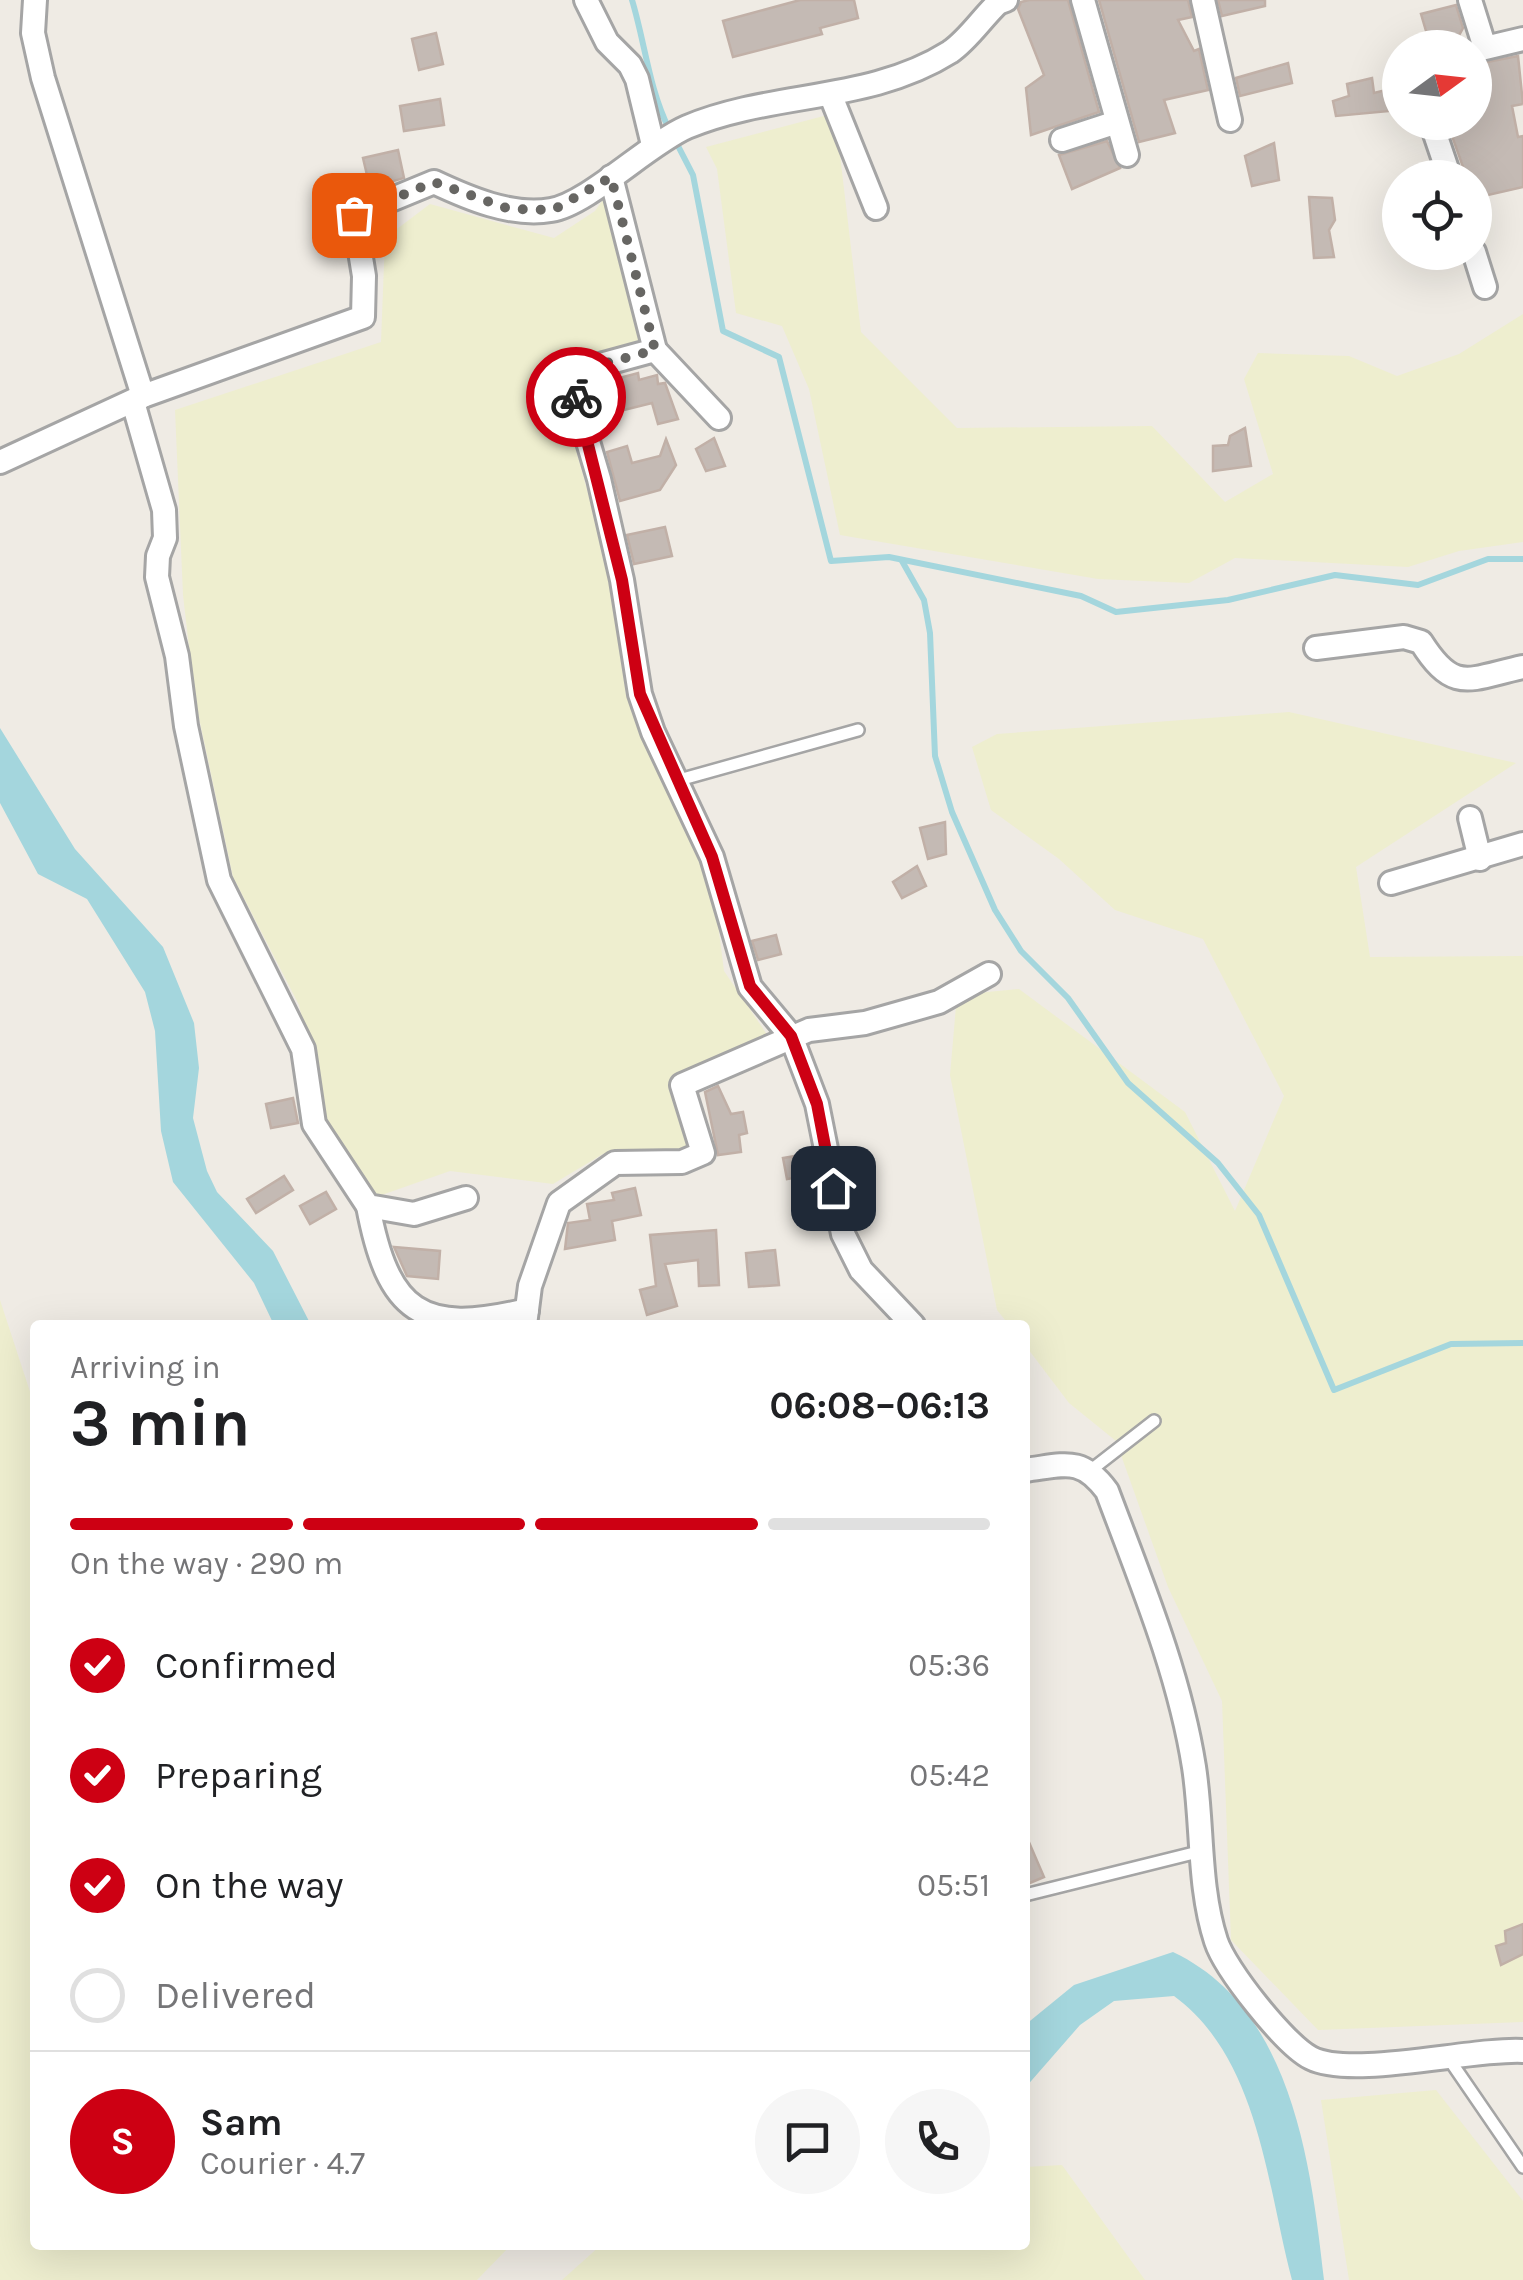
<!DOCTYPE html>
<html lang="en">
<head>
<meta charset="utf-8">
<style>
  body { margin:0; font-family:Karla,sans-serif; background:#f6f6f6; color:#202124; height:100vh; display:flex; flex-direction:column; font-size:38px; white-space:nowrap }
  * { box-sizing:border-box; margin:0 }
  p { font-size:32px; color:#757577 }
  .icon { flex:none; width:55px; height:55px; fill:none; stroke:currentColor; stroke-width:2; stroke-linecap:round; stroke-linejoin:round }
  .map { position:relative; flex:1; overflow:hidden }
  .details { position:absolute; left:30px; top:1320px; width:1000px; height:930px; display:flex; flex-direction:column; background:#fff; border-radius:10px; box-shadow:0 10px 40px #0002 }
  .details>* { flex:none }
  .needle { width:65px; rotate:75deg }
  .tools { position:absolute; left:1382px; top:30px; display:grid; gap:20px }
  .tools a { display:grid; place-items:center; width:110px; height:110px; border-radius:50%; background:#fff; box-shadow:0 10px 40px #0002; font-size:50px }
  .pin { position:absolute; display:grid; place-items:center; width:85px; height:85px; color:#fff; margin:-42px; border-radius:20px; box-shadow:0 5px 15px #0006 }
  .courier { position:absolute; display:grid; place-items:center; width:100px; height:100px; margin:-50px; border:8px solid #cd0013; border-radius:50%; background:#fff; color:#222; box-shadow:0 2px 12px #0007 }
  .summary em { font-style:normal; font-weight:700 }
  .summary div { display:flex; flex-direction:column-reverse }
  .summary { display:flex; align-items:center; justify-content:space-between; height:170px; padding:0 40px }
  h1 { font-size:65px; font-weight:700; line-height:75px }
  .bar { display:grid; grid-template-columns:repeat(4,1fr); gap:15px 10px; align-content:center; height:120px; padding:0 40px }
  .bar i { height:12px; border-radius:8px; background:#e0e0e0 }
  .bar .on { background:#cd0013 }
  .bar p { grid-column:span 4 }
  .line { display:flex; align-items:center; gap:25px; padding:0 40px; border-top:2px solid #e0e0e0 }
  .line div { flex:1 }
  .round { display:grid; place-items:center; flex:none; width:105px; height:105px; border-radius:52px; background:#f6f6f6 }
  ol { padding:0 40px; list-style:none }
  li { display:flex; align-items:center; gap:30px; height:110px }
  li p { margin-inline-start:auto }
  li .icon { padding:10px; border-radius:50%; background:#cd0013; color:#fff; stroke-width:4 }
  li:last-child { color:#757577 }
  li i { width:55px; height:55px; border:5px solid #e0e0e0; border-radius:50% }
  .map>svg:first-child { display:block }
  .farmland { fill:#eeeecf }
  .water { fill:#a4d6dd }
  .lines { fill:none; stroke-linecap:round; stroke-linejoin:round }
  .stream { stroke:#a4d6dd; stroke-width:6 }
  .building { fill:#c4bab4; stroke:#c1b0a7; stroke-width:2.5 }
  .lane-casing { stroke:#a5a5a5; stroke-width:16 }
  .street-casing { stroke:#a5a5a5; stroke-width:28 }
  .lane { stroke:#fff; stroke-width:11 }
  .street { stroke:#fff; stroke-width:22 }
  .done { stroke:#676663; stroke-width:10; stroke-dasharray:0 18 }
  .route { stroke:#cd0013; stroke-width:12 }
</style>
</head>
<body>
<div class="map">
<svg width="1523" height="2280" viewBox="0 0 1523 2280">
  <rect width="100%" height="100%" fill="#efebe4"/>
  <!-- farmland -->
  <g class="farmland">
    <polygon points="835,113 861,332 957,428 1152,426 1225,502 1273,474 1244,379 1258,353 1349,356 1397,376 1459,354 1523,314 1523,542 1459,551 1408,567 1235,558 1189,583 1098,579 840,535 809,389 782,326 736,313 717,169 706,147"/>
    <polygon points="604,198 640,344 580,358 560,392 608,566 626,695 712,877 724,971 768,1036 670,1084 691,1144 678,1150 603,1154 553,1184 450,1171 376,1197 324,1116 299,1005 233,877 195,699 183,595 175,410 381,342 385,238 430,204 554,238 595,211"/>
    <polygon points="1289,712 1516,763 1356,867 1370,957 1523,956 1523,2022 1318,2030 1231,1940 1222,1701 1168,1587 1116,1441 1069,1403 1025,1345 1025,1325 1009,1325 997,1310 950,1075 957,995 1019,989 1185,1112 1235,1211 1284,1096 1203,939 1115,910 1059,859 991,810 972,747 997,734"/>
    <polygon points="0,1300 35,1407 35,2245 511,2245 477,2280 0,2280"/>
    <polygon points="1436,2090 1523,2201 1523,2280 1349,2280 1321,2100"/>
    <polygon points="1062,2165 1145,2280 562,2280 601,2245 1025,2245 1025,2167"/>
  </g>
  <!-- water -->
  <g class="water">
    <polygon points="0,728 75,849 163,947 194,1023 199,1068 193,1118 207,1171 217,1192 273,1251 311,1325 274,1325 254,1283 173,1182 161,1131 155,1031 145,992 87,899 38,874 0,803"/>
    <path d="M1173 1952C1292 2008 1311 2164 1324 2280H1292C1267 2186 1259 2058 1174 1996L1114 2001 1080 2025 1025 2088V2025L1074 1985Z"/>
  </g>
  <g class="lines">
    <!-- stream -->
    <g class="stream">
      <path d="M632 0C645 43 649 89 669 129"/>
      <polyline points="675,140 693,175 723,331 779,357 831,561 889,557 1081,596 1116,612 1228,600 1335,575 1418,585 1488,559 1523,559"/>
      <polyline points="902,561 924,600 930,633 935,756 952,812 995,910 1021,951 1068,998 1128,1083 1218,1163 1259,1215 1334,1390 1451,1344 1523,1343"/>
    </g>
  </g>
  <!-- building -->
  <g class="building">
    <polygon points="800,0 854,0 858,18 820,28 822,34 733,57 723,21"/>
    <polygon points="1029,0 1068,0 1099,112 1031,135 1026,88 1044,75 1018,9 1021,2"/>
    <polygon points="1099,0 1188,0 1192,17 1178,20 1194,51 1199,49 1208,90 1164,100 1175,133 1139,142"/>
    <polygon points="1218,0 1265,0 1265,6 1222,16"/>
    <polygon points="1456,5 1463,28 1452,48 1431,48 1421,14"/>
    <polygon points="436,33 443,64 419,70 412,39"/>
    <polygon points="1518,56 1523,104 1512,106 1518,137 1523,136 1523,187 1475,198 1475,178 1467,178 1447,122 1475,122 1475,70 1482,63"/>
    <polygon points="1288,63 1292,83 1240,96 1236,78"/>
    <polygon points="1372,78 1374,93 1386,90 1390,111 1336,116 1333,101 1349,96 1347,84"/>
    <polygon points="440,99 444,125 404,131 400,106"/>
    <polygon points="1107,141 1120,168 1072,189 1059,155"/>
    <polygon points="1274,143 1279,180 1252,186 1245,156"/>
    <polygon points="398,150 404,178 370,188 363,158"/>
    <polygon points="1309,197 1332,198 1335,220 1329,230 1334,257 1314,258"/>
    <polygon points="638,373 639,380 657,375 658,384 665,383 678,419 658,424 652,403 624,410 616,379"/>
    <polygon points="1245,428 1251,466 1213,471 1213,446 1228,445 1230,436"/>
    <polygon points="714,438 725,466 706,471 696,449"/>
    <polygon points="666,439 676,465 660,490 620,501 607,452 627,446 632,463 660,456"/>
    <polygon points="665,527 672,556 634,564 627,535"/>
    <polygon points="945,822 946,854 928,859 920,828"/>
    <polygon points="917,866 926,886 902,898 893,882"/>
    <polygon points="776,935 781,954 758,960 752,941"/>
    <polygon points="718,1086 731,1114 743,1112 747,1133 739,1135 741,1152 718,1155 705,1092"/>
    <polygon points="293,1098 298,1123 271,1128 266,1104"/>
    <polygon points="801,1155 805,1176 787,1179 783,1158"/>
    <polygon points="284,1176 293,1190 256,1213 247,1199"/>
    <polygon points="635,1188 641,1215 612,1221 615,1240 565,1249 568,1223 590,1220 587,1204 614,1200 612,1193"/>
    <polygon points="326,1192 336,1209 310,1224 300,1206"/>
    <polygon points="716,1230 719,1285 699,1286 698,1260 665,1264 677,1306 647,1315 640,1290 656,1286 650,1235"/>
    <polygon points="394,1247 440,1251 438,1279 407,1276"/>
    <polygon points="775,1250 779,1285 749,1287 746,1253"/>
    <polygon points="1025,1833 1044,1877 1025,1885"/>
    <polygon points="1523,1924 1523,1954 1501,1965 1496,1946 1506,1943 1505,1931"/>
  </g>
  <g class="lines">
    <!-- lane casing -->
    <g class="lane-casing">
      <g id="lane">
        <polyline points="679,780 858,730"/>
        <polyline points="1091,1470 1154,1421"/>
        <polyline points="1025,1895 1202,1851"/>
        <polyline points="1449,2059 1523,2167"/>
      </g>
    </g>
    <!-- street casing -->
    <g class="street-casing">
      <g id="street">
        <polyline points="35,0 33,33 43,78 143,396"/>
        <polyline points="586,0 607,42 630,65 637,79 653,145"/>
        <polyline points="1083,0 1127,155"/>
        <polyline points="1203,0 1230,120"/>
        <polyline points="1470,0 1485,48 1523,39"/>
        <polyline points="831,96 876,208"/>
        <polyline points="1431,122 1450,178"/>
        <polyline points="1062,140 1117,122"/>
        <polyline points="611,177 655,350 589,368 575,381 576,401 599,479 622,580 640,694 653,732 712,857 750,987 791,1036 817,1104 843,1234 861,1270 913,1325"/>
        <polyline points="1474,252 1485,287"/>
        <polyline points="655,350 719,418"/>
        <polyline points="133,402 164,510 165,538 158,556 157,577 177,656 186,726 219,880 303,1049 314,1124 368,1206 414,1214 466,1198"/>
        <path d="M0 462 143 396 363 317 364 276 354 215 434 182C468 198 512 217 551 210 588 204 648 144 687 127 773 91 869 103 950 52 968 40 982 18 998 3L1006 0"/>
        <path d="M1316 648 1404 637 1421 642C1454 694 1468 679 1523 667"/>
        <polyline points="1470,818 1480,859"/>
        <polyline points="1391,883 1523,844"/>
        <path d="M368 1206C388 1312 421 1336 527 1310"/>
        <polyline points="525,1325 530,1286 559,1203 615,1163 682,1162 703,1153 682,1085 809,1030 865,1023 939,1002 989,974"/>
        <path d="M1025 1470C1065 1465 1081 1456 1107 1491 1141 1582 1179 1672 1194 1767 1203 1825 1198 1886 1216 1941 1225 1969 1285 2045 1311 2058 1352 2079 1473 2048 1523 2051"/>
      </g>
    </g>
    <!-- lane -->
    <use href="#lane" class="lane"/>
    <!-- street -->
    <use href="#street" class="street"/>
  </g>
  <g class="lines">
    <!-- done -->
    <polyline class="done" points="354,215 434,182 509,209 553,210 611,177 655,350 588,368 575,381 576,397"/>
    <!-- route -->
    <polyline class="route" points="576,397 622,580 640,694 712,857 750,986 791,1036 817,1104 833,1188"/>
  </g>
</svg>
<div class="tools">
<a><svg class="needle" viewBox="-14 -14 28 28"><path d="M0-13l5 13h-10z" fill="#e53935"/><path d="M0 13l5-13h-10z" fill="#757577"/></svg></a>
<a><svg class="icon" aria-label="locate" viewBox="0 0 24 24"><circle cx="12" cy="12" r="6"/><path d="M12 2v4M12 18v4M2 12h4M18 12h4"/></svg></a>
</div>
<div class="pin" style="left:354px;top:215px;background:#ea580c"><svg class="icon" aria-label="bag" viewBox="0 0 24 24"><path d="M5 8h14l-1 12H6zM9 8a3 3 0 0 1 6 0"/></svg></div>
<div class="pin" style="left:833px;top:1188px;background:#1f2937"><svg class="icon" aria-label="home" viewBox="0 0 24 24"><path d="M3 11l9-7 9 7M6 9v11h12V9"/></svg></div>
<div class="courier" style="left:576px;top:397px"><svg class="icon" aria-label="bike" viewBox="0 0 24 24"><circle cx="6" cy="16" r="4"/><circle cx="18" cy="16" r="4"/><path d="M6 16l4-8h5l3 8M10 8l3 8H6M13 5h3"/></svg></div>
<section class="details">
<div class="summary"><div><h1>3 min</h1><p>Arriving in</p></div><em>06:08–06:13</em></div>
<div class="bar"><i class="on"></i><i class="on"></i><i class="on"></i><i></i><p>On the way · 290 m</p></div>
<ol>
<li><svg class="icon" aria-label="check" viewBox="0 0 24 24"><path d="M5 12l5 5 9-10"/></svg>Confirmed<p>05:36</p></li>
<li><svg class="icon" aria-label="check" viewBox="0 0 24 24"><path d="M5 12l5 5 9-10"/></svg>Preparing<p>05:42</p></li>
<li><svg class="icon" aria-label="check" viewBox="0 0 24 24"><path d="M5 12l5 5 9-10"/></svg>On the way<p>05:51</p></li>
<li><i></i>Delivered</li>
</ol>
<div class="line" style="height:180px"><b class="round" style="background:#cd0013;color:#fff">S</b><div><b>Sam</b><p>Courier · 4.7</p></div><a class="round"><svg class="icon" aria-label="chat" viewBox="0 0 24 24"><path d="M4 5h16v11H9l-5 4z"/></svg></a><a class="round"><svg class="icon" aria-label="phone" viewBox="0 0 24 24"><path d="M5 4h4l2 5-3 2q2 4 5 5l2-3 5 2v4C11 20 4 13 5 4z"/></svg></a></div>
</section>
</div>
</body>
</html>
